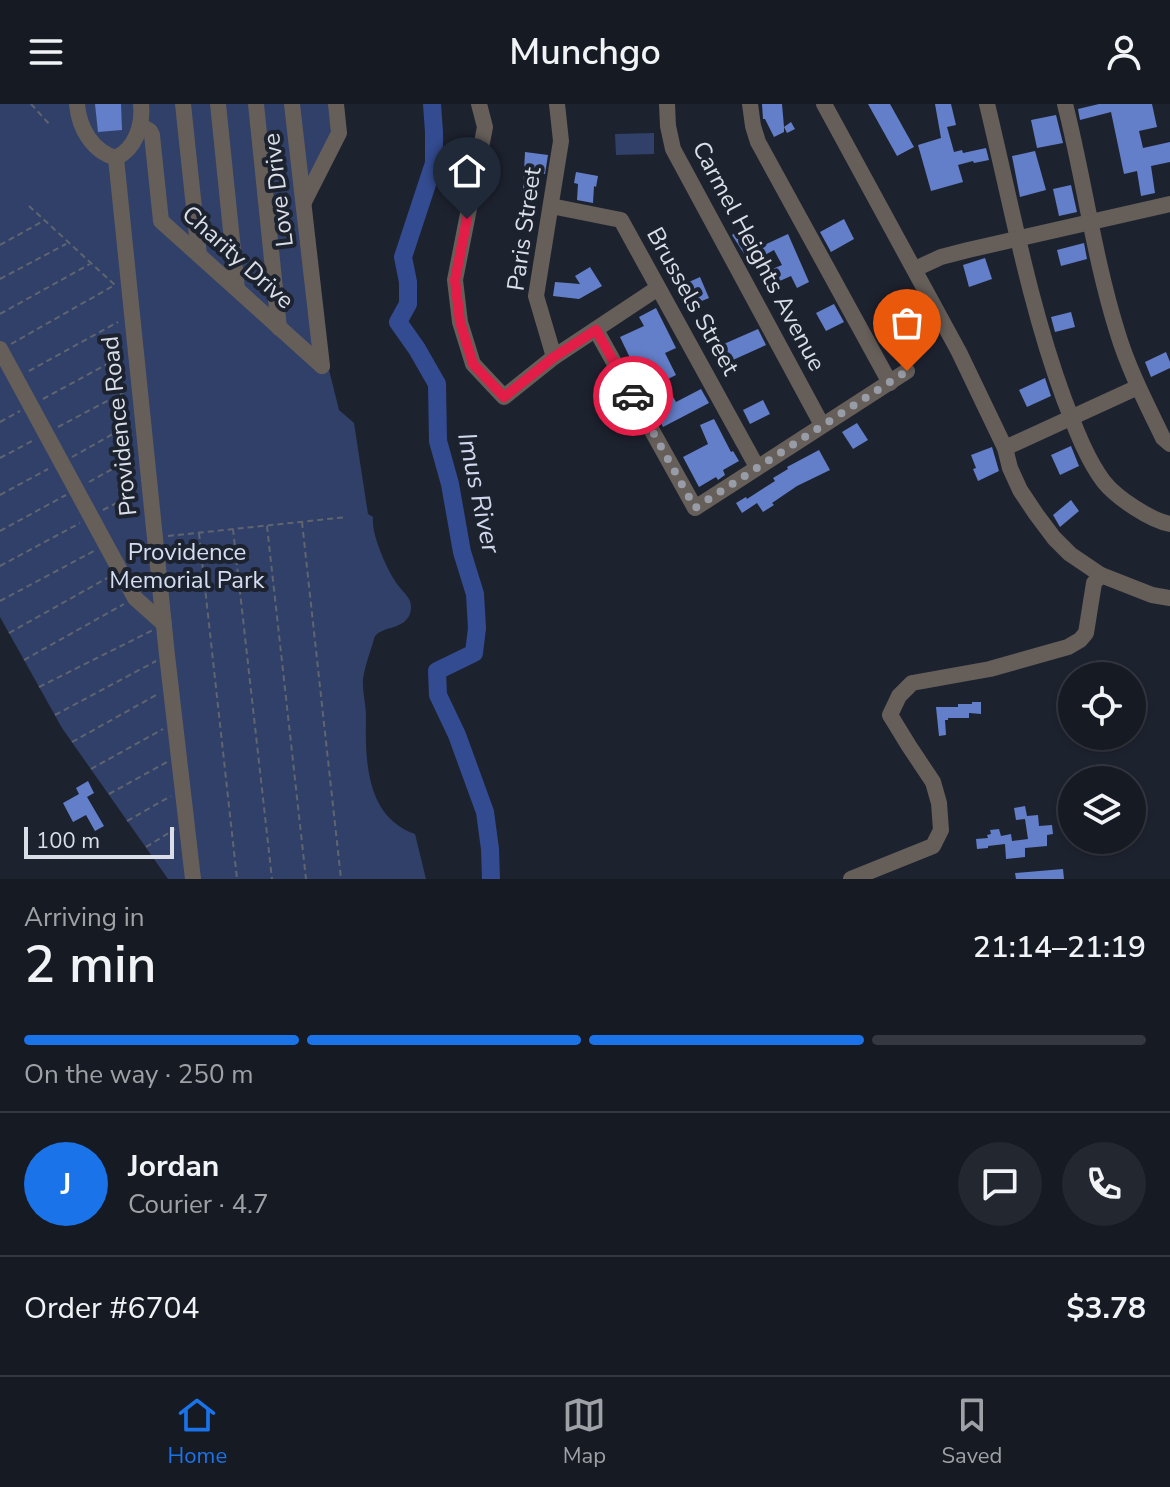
<!DOCTYPE html>
<html lang="en">
<head>
<meta charset="utf-8">
<style>
  body { margin:0; font-family:"Nunito Sans",sans-serif; background:#232730; color:#f1f3f6; height:100vh; display:flex; flex-direction:column; font-size:30px; white-space:nowrap }
  * { box-sizing:border-box; margin:0 }
  p { font-size:26px; color:#9ea1a6 }
  .icon { flex:none; width:44px; height:44px; fill:none; stroke:currentColor; stroke-width:2; stroke-linecap:round; stroke-linejoin:round }
  .map { position:relative; height:775px; overflow:hidden }
  .panel { display:flex; flex-direction:column; background:#161a23; flex:1 }
  .panel>* { flex:none }
  .fabs { position:absolute; left:1058px; top:558px; display:grid; gap:16px }
  .fabs a { display:grid; place-items:center; width:88px; height:88px; border-radius:50%; background:#161a23; box-shadow:0 2px 6px #0004,0 0 0 2px #353841; font-size:40px }
  .scale { position:absolute; left:24px; bottom:20px; width:150px; box-sizing:border-box; padding-left:8px; border:4px solid #dadee7; border-top:0; font-size:22px; line-height:28px; white-space:nowrap; color:#dadee7; -webkit-text-stroke:6px #1d222f; paint-order:stroke }
  .pin { position:absolute; display:grid; place-items:center; width:68px; height:68px; color:#fff; margin:-82px -34px; border-radius:50% 50% 50% 0; rotate:-45deg; box-shadow:0 0 8px #0007 }
  .pin .icon { rotate:45deg }
  .courier { position:absolute; display:grid; place-items:center; width:80px; height:80px; margin:-40px; border:6px solid #e11d48; border-radius:50%; background:#fff; color:#222; box-shadow:0 2px 10px #0007 }
  .overview em { font-style:normal; font-weight:600 }
  .overview div { display:flex; flex-direction:column-reverse }
  .overview { display:flex; align-items:center; justify-content:space-between; height:136px; padding:0 24px }
  h1 { font-size:52px; font-weight:600; line-height:60px }
  .bar { display:grid; grid-template-columns:repeat(4,1fr); gap:12px 8px; align-content:center; height:96px; padding:0 24px }
  .bar i { height:10px; border-radius:6px; background:#353841 }
  .bar .current { background:#1a73e8 }
  .bar p { grid-column:span 4 }
  .line { display:flex; align-items:center; gap:20px; padding:0 24px; border-top:2px solid #353841 }
  .line div { flex:1 }
  .round { display:grid; place-items:center; flex:none; width:84px; height:84px; border-radius:42px; background:#232730 }
  header { display:flex; justify-content:space-between; align-items:center; height:104px; padding:0 24px; background:#161a23; font-size:36px; font-weight:600 }
  .menu { display:flex; justify-content:space-around; align-items:center; height:112px; border-top:2px solid #353841; background:#161a23; font-size:22px; color:#9ea1a6 }
  .menu a { display:grid; justify-items:center; gap:4px }
  .menu .current { color:#1a73e8 }
  .map>svg:first-child { display:block }
  .green { fill:#304069 }
  .lines { fill:none; stroke-linecap:round; stroke-linejoin:round }
  .river { stroke:#334b90; stroke-width:18 }
  .building { fill:#637fc9 }
  .path { stroke:#5f646f; stroke-width:2; stroke-dasharray:6 4; stroke-linecap:butt }
  .minor { stroke:#655e59; stroke-width:16 }
  .done { stroke:#989ca7; stroke-width:8; stroke-dasharray:0 14.4 }
  .route { stroke:#e11d48; stroke-width:10 }
  .labels { text-anchor:middle; dominant-baseline:central; stroke-width:8; stroke-linejoin:round; paint-order:stroke }
  .street-label { font-size:24px; fill:#dadee7; stroke:#1d222f }
  .park-label { font-size:24px; fill:#d4ddf1; stroke:#1d222f }
  .water-label { font-size:26px; font-style:italic; fill:#cfd8ec; stroke:#1d222f }
</style>
</head>
<body>
<header><svg class="icon" aria-label="menu" viewBox="0 0 24 24"><path d="M4 6h16M4 12h16M4 18h16"/></svg>Munchgo<svg class="icon" aria-label="person" viewBox="0 0 24 24"><circle cx="12" cy="8" r="4"/><path d="M4 21q1-7 8-7t8 7"/></svg></header>
<div class="map">
<svg width="1170" height="775" viewBox="0 0 1170 775">
  <rect width="100%" height="100%" fill="#1d222f"/>
  <!-- green -->
  <g class="green">
    <path d="M0 0H341L311 100 326 254 339 306 354 319 368 410 373 413C371 430 386 463 395 477 399 484 407 490 410 497 412 503 411 511 407 515 399 525 383 523 375 532 371 546 365 561 363 575 362 587 366 600 366 612 365 657 366 713 415 730L426 775H168L62 624 0 513Z"/>
    <polygon points="654,29 654,50 616,51 615,30"/>
  </g>
  <g class="lines">
    <!-- river -->
    <polyline class="river" points="432,0 434,28 434,59 403,153 408,178 408,200 398,218 417,245 437,280 438,337 450,380 462,448 475,490 477,524 474,549 437,567 438,591 457,631 485,708 490,745 491,775"/>
  </g>
  <!-- building -->
  <g class="building">
    <polygon points="95,0 121,0 122,26 98,28"/>
    <polygon points="762,0 782,0 784,23 791,18 795,25 787,29 784,23 784,28 774,33 765,15 763,15"/>
    <polygon points="868,0 890,0 914,43 897,52"/>
    <polygon points="935,0 951,0 956,21 947,23 954,48 962,46 963,49 986,44 989,56 974,59 973,57 958,61 963,78 931,87 918,41 941,34"/>
    <polygon points="1099,0 1152,0 1157,23 1139,27 1143,44 1170,38 1170,58 1151,62 1155,89 1141,92 1137,67 1124,70 1111,8 1080,16 1078,5"/>
    <polygon points="1056,11 1063,39 1037,44 1031,16"/>
    <polygon points="1035,47 1046,86 1020,93 1012,52"/>
    <polygon points="525,48 548,51 545,70 538,69 536,88 523,87"/>
    <polygon points="576,68 598,72 596,83 594,82 593,99 577,96 578,80 574,79"/>
    <polygon points="1071,81 1077,108 1059,112 1053,85"/>
    <polygon points="844,115 854,135 831,148 820,128"/>
    <polygon points="746,123 756,141 758,140 760,143 788,130 809,178 797,184 791,172 764,184 758,171 782,161 774,146 750,159 732,131"/>
    <polygon points="1084,139 1087,155 1061,162 1057,146"/>
    <polygon points="985,154 992,175 969,183 963,161"/>
    <polygon points="590,163 602,182 579,195 553,192 555,178 580,180 575,172"/>
    <polygon points="700,173 709,194 687,203 678,183"/>
    <polygon points="834,200 844,218 826,227 816,209"/>
    <polygon points="656,204 676,244 665,249 676,271 664,277 676,298 701,285 709,299 663,323 620,233 644,222 639,213"/>
    <polygon points="1071,208 1075,223 1055,228 1051,213"/>
    <polygon points="758,225 766,241 724,260 717,243"/>
    <polygon points="1166,248 1170,258 1170,264 1151,273 1145,258"/>
    <polygon points="1045,274 1051,292 1027,303 1019,286"/>
    <polygon points="763,296 770,310 750,320 743,306"/>
    <polygon points="714,315 731,348 733,347 739,357 723,366 725,371 718,376 716,373 699,383 683,353 708,340 700,321"/>
    <polygon points="857,319 868,336 853,345 842,328"/>
    <polygon points="1071,342 1079,362 1060,371 1051,351"/>
    <polygon points="992,343 999,367 978,377 973,365 976,364 971,351"/>
    <polygon points="819,346 830,366 797,382 772,399 774,401 763,408 757,399 742,409 736,399 746,393 747,395 775,377 773,374 788,365 787,363"/>
    <polygon points="1071,396 1079,407 1060,423 1053,411"/>
    <polygon points="972,598 981,598 981,610 969,609 969,614 948,614 948,616 945,616 946,631 939,632 936,603 958,603 958,600 972,600"/>
    <polygon points="88,677 94,689 87,693 104,722 95,727 86,711 73,718 63,699 79,690 76,684"/>
    <polygon points="1025,702 1027,712 1038,711 1039,722 1052,721 1053,730 1047,731 1047,742 1025,744 1025,753 1006,755 1005,740 988,742 988,744 977,745 976,735 988,734 987,731 991,730 990,726 999,725 1001,732 1011,730 1012,737 1028,735 1025,715 1016,716 1014,704"/>
    <polygon points="1063,765 1064,775 1016,775 1015,769"/>
  </g>
  <g class="lines">
    <!-- path -->
    <g class="path">
      <polyline points="31,0 51,22"/>
      <polyline points="29,102 116,182"/>
      <polyline points="0,141 45,116"/>
      <polyline points="0,175 66,140"/>
      <polyline points="0,210 90,160"/>
      <polyline points="11,240 113,182"/>
      <polyline points="29,267 118,218"/>
      <polyline points="43,295 122,252"/>
      <polyline points="0,318 20,307"/>
      <polyline points="58,323 126,287"/>
      <polyline points="72,353 129,321"/>
      <polyline points="0,354 34,336"/>
      <polyline points="89,378 132,354"/>
      <polyline points="0,391 48,365"/>
      <polyline points="103,406 136,389"/>
      <polyline points="302,418 341,775"/>
      <polyline points="267,422 306,775"/>
      <polyline points="233,425 272,775"/>
      <polyline points="0,427 66,391"/>
      <polyline points="199,429 237,775"/>
      <polyline points="168,432 347,413"/>
      <polyline points="0,462 80,419"/>
      <polyline points="0,497 94,447"/>
      <polyline points="9,529 109,473"/>
      <polyline points="24,556 124,500"/>
      <polyline points="39,583 153,526"/>
      <polyline points="55,611 156,557"/>
      <polyline points="72,638 158,590"/>
      <polyline points="91,665 163,625"/>
      <polyline points="109,690 167,658"/>
      <polyline points="127,717 171,692"/>
      <polyline points="146,743 175,725"/>
    </g>
    <!-- minor -->
    <g class="minor">
      <path d="M77 0C79 24 92 47 116 54"/>
      <polyline points="183,0 199,151"/>
      <polyline points="218,0 237,185"/>
      <polyline points="256,0 279,224"/>
      <polyline points="292,0 322,262"/>
      <polyline points="479,0 485,23 455,176 460,218 473,260 504,293 554,253 658,184"/>
      <polyline points="667,0 668,22 673,45 822,321"/>
      <polyline points="750,0 753,22 758,38 890,279"/>
      <polyline points="824,0 959,248 1005,344 1010,364 1020,386 1036,410 1054,434 1070,450 1101,471 1152,491 1170,494"/>
      <path d="M987 0C1011 99 1029 200 1064 295 1075 323 1086 354 1104 378 1117 394 1150 416 1170 420"/>
      <path d="M1065 0C1084 75 1094 153 1117 227 1128 264 1146 299 1163 334L1170 340"/>
      <polyline points="140,21 150,27 152,31 161,117 322,262"/>
      <polyline points="116,54 167,551 193,775"/>
      <path d="M116 54C136 44 143 21 141 0"/>
      <polyline points="304,98 339,29 336,0"/>
      <polyline points="551,102 621,116 757,363"/>
      <polyline points="915,165 941,153 968,146 1170,100"/>
      <polyline points="596,226 695,404 907,267"/>
      <polyline points="0,245 135,494 164,520"/>
      <polyline points="554,253 536,192 561,37 557,0"/>
      <polyline points="1005,344 1138,283"/>
      <polyline points="851,775 933,742 941,726 939,699 933,678 909,642 890,611 899,592 912,579 990,565 1068,543 1080,536 1086,529 1094,479 1101,471"/>
    </g>
  </g>
  <g class="lines">
    <!-- done -->
    <polyline class="done" points="633,292 695,404 907,267"/>
    <!-- route -->
    <polyline class="route" points="467,115 455,176 460,218 473,260 504,293 554,253 596,226 633,292"/>
  </g>
  <g class="labels">
    <!-- street labels -->
    <g class="street-label">
      <text transform="translate(278 86) rotate(-97)">Love Drive</text>
      <text transform="translate(524 125) rotate(-82)">Paris Street</text>
      <text transform="translate(759 152) rotate(62)">Carmel Heights Avenue</text>
      <text transform="translate(238 153) rotate(42)">Charity Drive</text>
      <text transform="translate(693 197) rotate(61)">Brussels Street</text>
      <text transform="translate(119 322) rotate(-96)">Providence Road</text>
    </g>
    <!-- park labels -->
    <g class="park-label">
      <text x="187" y="448">Providence<tspan x="187" dy="28">Memorial Park</tspan></text>
    </g>
    <!-- water labels -->
    <g class="water-label">
      <text transform="translate(479 389) rotate(78)">Imus River</text>
    </g>
  </g>
</svg>
<div class="fabs">
<a><svg class="icon" aria-label="locate" viewBox="0 0 24 24"><circle cx="12" cy="12" r="6"/><path d="M12 2v4M12 18v4M2 12h4M18 12h4"/></svg></a>
<a><svg class="icon" aria-label="layers" viewBox="0 0 24 24"><path d="M12 4l9 5-9 5-9-5zM3 14l9 5 9-5"/></svg></a>
</div>
<div class="scale">100 m</div>
<div class="pin" style="left:907px;top:267px;background:#ea580c"><svg class="icon" aria-label="bag" viewBox="0 0 24 24"><path d="M5 8h14l-1 12H6zM9 8a3 3 0 0 1 6 0"/></svg></div>
<div class="pin" style="left:467px;top:115px;background:#1f2937"><svg class="icon" aria-label="home" viewBox="0 0 24 24"><path d="M3 11l9-7 9 7M6 9v11h12V9"/></svg></div>
<div class="courier" style="left:633px;top:292px"><svg class="icon" aria-label="car" viewBox="0 0 24 24"><path d="M5 17H2v-5l4-1 3-4h7l3 4 3 1v5h-3M9 17h6M6 11h13"/><circle cx="7" cy="17" r="2"/><circle cx="17" cy="17" r="2"/></svg></div>
</div>
<section class="panel">
<div class="overview"><div><h1>2 min</h1><p>Arriving in</p></div><em>21:14–21:19</em></div>
<div class="bar"><i class="current"></i><i class="current"></i><i class="current"></i><i></i><p>On the way · 250 m</p></div>
<div class="line" style="height:144px"><b class="round" style="background:#1a73e8;color:#fff">J</b><div><b>Jordan</b><p>Courier · 4.7</p></div><a class="round"><svg class="icon" aria-label="chat" viewBox="0 0 24 24"><path d="M4 5h16v11H9l-5 4z"/></svg></a><a class="round"><svg class="icon" aria-label="phone" viewBox="0 0 24 24"><path d="M5 4h4l2 5-3 2q2 4 5 5l2-3 5 2v4C11 20 4 13 5 4z"/></svg></a></div>
<div class="line" style="height:104px"><div>Order #6704</div><b>$3.78</b></div>
</section>
<nav class="menu">
<a class="current"><svg class="icon" aria-label="home" viewBox="0 0 24 24"><path d="M3 11l9-7 9 7M6 9v11h12V9"/></svg>Home</a>
<a><svg class="icon" aria-label="map" viewBox="0 0 24 24"><path d="M3 6l6-2 6 2 6-2v14l-6 2-6-2-6 2zM9 4v14M15 6v14"/></svg>Map</a>
<a><svg class="icon" aria-label="saved" viewBox="0 0 24 24"><path d="M7 4h10v16l-5-4-5 4z"/></svg>Saved</a>
</nav>
</body>
</html>
